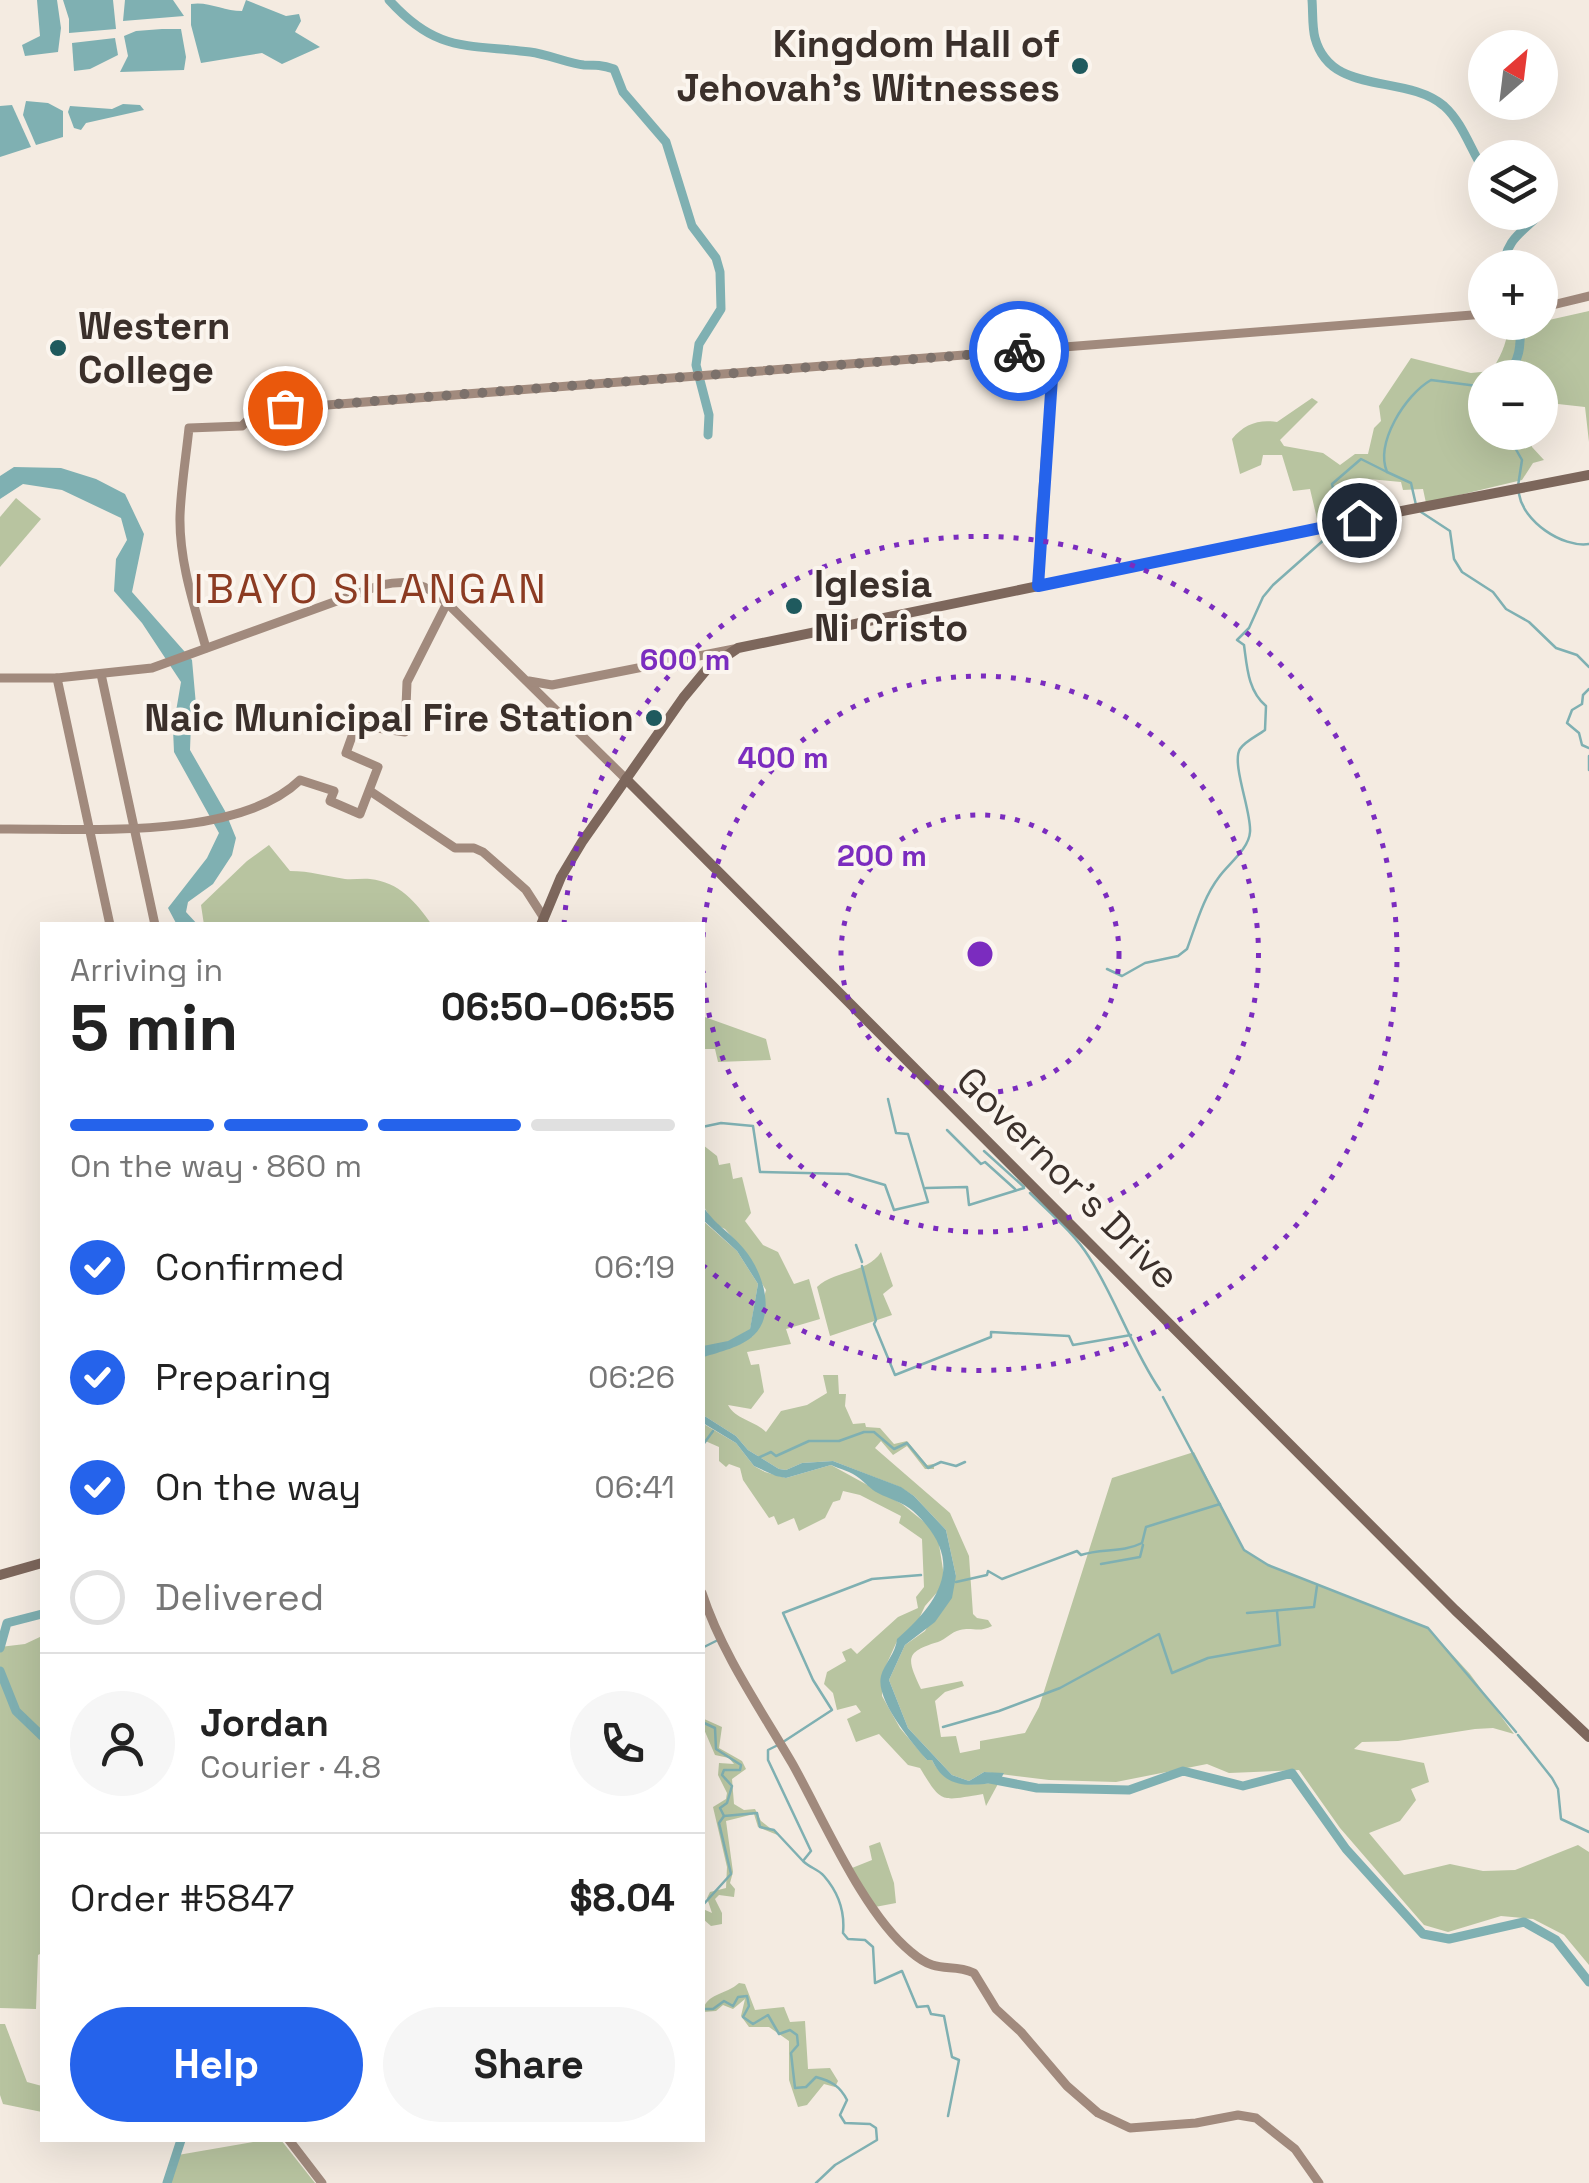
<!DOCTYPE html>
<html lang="en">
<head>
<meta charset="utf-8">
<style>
  body { margin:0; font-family:"Space Grotesk",sans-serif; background:#f6f6f6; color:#222; height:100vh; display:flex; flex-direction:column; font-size:38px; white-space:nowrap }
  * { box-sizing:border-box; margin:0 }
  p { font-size:32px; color:#767676 }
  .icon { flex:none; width:55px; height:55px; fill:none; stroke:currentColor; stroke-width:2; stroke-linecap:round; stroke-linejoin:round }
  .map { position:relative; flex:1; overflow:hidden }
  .details { position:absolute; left:40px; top:922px; width:665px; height:1220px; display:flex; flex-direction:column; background:#fff; border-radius:0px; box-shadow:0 10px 40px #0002 }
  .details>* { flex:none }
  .needle { width:65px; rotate:28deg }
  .controls { position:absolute; left:1468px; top:30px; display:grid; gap:20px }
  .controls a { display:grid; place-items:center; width:90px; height:90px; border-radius:50%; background:#fff; box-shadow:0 10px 40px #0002; font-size:50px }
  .pin { position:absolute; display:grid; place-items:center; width:85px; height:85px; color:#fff; margin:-42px; border:5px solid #fff; border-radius:50%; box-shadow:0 2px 10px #0007 }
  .courier { position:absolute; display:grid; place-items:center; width:100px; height:100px; margin:-50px; border:8px solid #2563eb; border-radius:50%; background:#fff; color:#222; box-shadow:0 2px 12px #0007 }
  .summary em { font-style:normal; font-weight:700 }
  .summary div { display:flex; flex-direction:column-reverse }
  .summary { display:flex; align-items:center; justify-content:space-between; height:170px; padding:0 30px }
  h1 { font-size:65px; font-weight:700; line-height:75px }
  .bar { display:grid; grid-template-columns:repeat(4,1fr); gap:15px 10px; align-content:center; height:120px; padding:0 30px }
  .bar i { height:12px; border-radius:8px; background:#e0e0e0 }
  .bar .on { background:#2563eb }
  .bar p { grid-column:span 4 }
  .line { display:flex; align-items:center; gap:25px; padding:0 30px; border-top:2px solid #e0e0e0 }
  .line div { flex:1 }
  .round { display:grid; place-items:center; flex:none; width:105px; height:105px; border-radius:52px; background:#f6f6f6 }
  ol { padding:0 30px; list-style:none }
  li { display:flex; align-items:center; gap:30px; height:110px }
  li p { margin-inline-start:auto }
  li .icon { padding:10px; border-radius:50%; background:#2563eb; color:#fff; stroke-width:4 }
  li:last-child { color:#767676 }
  li i { width:55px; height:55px; border:5px solid #e0e0e0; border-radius:50% }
  .action { display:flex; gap:20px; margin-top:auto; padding:20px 30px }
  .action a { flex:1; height:115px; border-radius:60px; background:#2563eb; color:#fff; font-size:40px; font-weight:700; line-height:115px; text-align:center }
  .action a+a { background:#f6f6f6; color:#222 }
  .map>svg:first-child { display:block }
  .green { fill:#b8c4a0 }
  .water { fill:#7fb0b2 }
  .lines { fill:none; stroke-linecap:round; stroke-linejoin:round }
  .stream { stroke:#7fb0b2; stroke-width:2.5 }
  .river { stroke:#7fb0b2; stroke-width:9 }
  .secondary { stroke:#a18a7d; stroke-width:9 }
  .primary { stroke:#7d675c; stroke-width:10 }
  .done { stroke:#7c716b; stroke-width:10; stroke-dasharray:0 18 }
  .route { stroke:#2563eb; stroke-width:12 }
  .ring { fill:none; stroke:#7b2cbf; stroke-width:5; stroke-dasharray:5 10 }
  .poi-dot { fill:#1f5a5e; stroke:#fbf5ee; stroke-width:4 }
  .labels { text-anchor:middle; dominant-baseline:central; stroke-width:8; stroke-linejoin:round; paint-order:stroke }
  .poi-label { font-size:38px; font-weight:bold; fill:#3b302b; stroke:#fbf5ee; text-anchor:end }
  .street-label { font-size:38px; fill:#3b302b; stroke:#fbf5ee }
  .quarter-label { font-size:42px; letter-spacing:2.5px; fill:#8c3b22; stroke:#fbf5ee }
  .centre { fill:#7b2cbf; stroke:#fbf5ee; stroke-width:5 }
  .ring-label { font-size:30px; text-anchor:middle; font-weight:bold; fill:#7b2cbf; stroke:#fbf5ee; stroke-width:8; stroke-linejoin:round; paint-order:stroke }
</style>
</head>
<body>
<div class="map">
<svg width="1589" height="2183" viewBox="0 0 1589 2183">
  <rect width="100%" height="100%" fill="#f4ebe1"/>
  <!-- green -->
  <g class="green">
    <path d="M1589 311V442L1585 407 1540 402V378H1485V432L1528 433 1532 447 1544 460 1533 463 1522 480 1426 503 1423 489 1403 490 1401 482 1358 478 1354 480 1345 505 1348 519 1318 523 1310 489 1293 491 1282 455H1263L1261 465 1240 474 1232 439C1244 424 1259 419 1277 422L1312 398 1318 402 1280 440 1284 446 1323 453 1340 465 1355 454H1368L1374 428 1381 421 1379 406 1411 358 1471 373 1491 371C1500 359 1510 337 1507 323L1540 322Z"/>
    <polygon points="16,498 41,519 0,567 0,517"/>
    <path d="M269 845 290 871C310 871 326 876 345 879 353 880 362 878 370 879 399 882 416 902 432 925H204L201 905 247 861Z"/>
    <polygon points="702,1016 766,1039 771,1060 718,1062 715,1049 703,1049"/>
    <path d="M703 1145 717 1156 719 1165 730 1163 733 1179 742 1177 751 1213 745 1221 763 1245 778 1252 794 1284 809 1279 820 1319 786 1329 791 1344 747 1352 751 1365 759 1364 764 1392 751 1409 728 1405C736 1420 754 1420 766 1432L781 1411 807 1405 827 1393 823 1375H838L839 1394H846L845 1406 853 1424 865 1423 866 1427 880 1428 894 1444 907 1441 927 1465 934 1464V1469H925L907 1446 893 1455 881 1441 875 1448 950 1513 969 1556 973 1614 977 1618 988 1620 992 1626C979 1633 973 1627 960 1630 951 1632 946 1639 938 1642 904 1652 907 1659 921 1689L962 1681 964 1686 945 1692 935 1701 941 1737 956 1736 960 1753 980 1749V1741L1025 1733 1039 1707 1112 1478 1194 1452 1244 1550 1268 1565 1428 1628 1470 1674 1514 1734 1493 1728 1475 1729 1398 1741 1362 1742 1354 1749 1424 1763 1429 1782 1411 1789 1416 1800 1400 1821 1369 1833 1404 1875 1450 1864 1483 1871 1515 1870 1578 1845 1589 1852V1965L1564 1935 1533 1919 1501 1916 1448 1932 1424 1925 1340 1828 1299 1770 1229 1773 1207 1764 1116 1782 1049 1780 984 1772 969 1781 952 1775 908 1728 889 1680 905 1645 925 1631 956 1576 946 1530 914 1496 900 1487 833 1461 802 1463 786 1470 779 1469 748 1450 736 1436 703 1415V1357L753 1336 766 1290 733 1238 725 1229 714 1224 703 1205Z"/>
    <path d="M702 1220 737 1251 758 1284 750 1330C735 1339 720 1347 703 1346Z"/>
    <path d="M881 1252 893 1286 883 1294 892 1315 830 1336 817 1287C835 1270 868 1273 881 1252Z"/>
    <path d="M702 1423 736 1443 754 1466 765 1472 786 1478 831 1465 902 1504 928 1525 938 1538 944 1576 940 1589 925 1606 917 1623 898 1639 883 1672 882 1696 900 1728 927 1760H932C946 1788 970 1786 999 1782L986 1806 983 1794C940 1801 942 1804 920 1768L908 1765 879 1734 856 1742 847 1719 861 1712 856 1705 837 1710 833 1693 824 1684 827 1672 846 1661 842 1652 851 1648 857 1654 898 1617 918 1608 916 1597 924 1587 922 1539 899 1523 901 1516 860 1495 843 1491 840 1500 833 1502 825 1518 799 1531 794 1518 778 1525 774 1516 769 1518 743 1480 740 1468 729 1464 726 1467 719 1461V1447L703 1440Z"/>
    <polygon points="42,1636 42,1953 38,1955 36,2009 0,2008 0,1647 25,1644"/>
    <polygon points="702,1718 722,1727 719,1748 742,1761 746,1769 732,1779 734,1804 744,1810 755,1809 761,1821 780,1836 758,1827 754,1814 726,1821 733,1872 730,1883 735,1889 734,1897 719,1895 715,1899 722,1913 722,1924 711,1926 703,1919 703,1909 712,1913 707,1898 710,1892 726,1888 727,1867 713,1807 726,1799 727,1793 718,1775 719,1763 734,1764 729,1758 715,1755 703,1727"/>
    <polygon points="880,1842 894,1883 896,1903 875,1907 852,1868 872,1860 869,1846"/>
    <path d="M739 1983 745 1984 755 2010 784 2007 790 2022 805 2021 808 2069 830 2068 838 2081 835 2087 824 2084 807 2105 798 2107 789 2080V2041L769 2027H749L741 2016 745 1999 733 2009 723 2005 716 2011 703 2012C705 1993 726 1995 739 1983Z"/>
    <polygon points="0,2024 5,2024 27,2082 42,2086 42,2112 3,2104 0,2095"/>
    <polygon points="264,2140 281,2140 315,2183 166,2183 178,2155"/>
  </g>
  <!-- water -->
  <g class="water">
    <polygon points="37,0 57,0 61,28 58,52 25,56 22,45 40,36"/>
    <polygon points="63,0 113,0 116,29 69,33 69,19"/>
    <polygon points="125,0 173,0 184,16 123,21"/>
    <path d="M246 0 286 16 299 14 301 21 295 32 320 47 282 64 262 53 201 63 191 25V4C208 1 224 11 242 11Z"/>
    <polygon points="162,29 181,29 186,57 184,70 120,72 128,56 124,36 136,31"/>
    <polygon points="115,38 118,55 90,69 74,71 72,43"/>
    <polygon points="26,101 48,103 63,111 63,137 36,145 23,115"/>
    <polygon points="123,104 140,105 144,110 86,123 81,130 74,128 68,112 70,106 112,109"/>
    <polygon points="12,105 31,147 0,157 0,106"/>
    <polygon points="14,467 61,468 96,479 125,494 144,534 132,592 192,660 196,705 191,722 190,750 225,811 236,838 232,855 213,884 188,902 186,912 198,925 177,925 168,908 207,858 219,833 174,752 173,729 181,682 142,623 114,591 116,559 127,540 121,518 62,490 23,484 0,499 0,476"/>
    <path d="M702 1205C716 1226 729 1231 744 1249 762 1270 777 1313 754 1335 742 1347 719 1352 704 1357L703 1346 728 1341 750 1329 758 1284 737 1251 703 1220Z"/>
    <path d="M703 1415 736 1436 748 1450 779 1469 786 1470 802 1463 833 1461 901 1487 914 1496 946 1530 956 1576 952 1598 935 1622 905 1645 889 1680 908 1728 952 1775 969 1781 984 1772 1004 1773 999 1782C970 1786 946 1790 932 1760H927C912 1743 875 1699 881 1676 884 1664 896 1653 897 1639 944 1598 965 1559 913 1511 903 1502 889 1499 878 1493 870 1489 866 1483 859 1478 852 1472 840 1469 831 1465L786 1478 776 1476 754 1466 736 1443 703 1423Z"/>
  </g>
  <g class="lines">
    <!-- stream -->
    <g class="stream">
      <polyline points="1506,432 1522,460 1518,486"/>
      <path d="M1519 494C1523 521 1562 548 1589 544"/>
      <path d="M1416 505 1411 483 1387 472C1375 443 1405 395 1431 380L1485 387"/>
      <polyline points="1421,512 1450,531 1454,559 1462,572 1493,592 1506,609 1529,622 1556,648 1577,655 1589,667"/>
      <polyline points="1334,522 1339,513 1332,484 1361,459 1387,472"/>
      <polyline points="1589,689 1583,695 1582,704 1572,710 1567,723 1579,733 1582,745 1589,748"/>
      <polyline points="1589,756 1589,770"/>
      <path d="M1107 969 1122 976 1145 963 1178 956 1187 949C1196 925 1203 898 1219 877 1228 864 1249 849 1250 832 1252 813 1231 763 1240 749 1245 741 1257 736 1265 730L1266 706C1248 691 1247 667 1244 645L1237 640 1249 628 1263 597 1273 585 1326 538 1331 529"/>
      <polyline points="702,1127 721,1123 753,1126 760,1172 848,1174 885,1185 894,1210 928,1202 908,1134 896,1133 888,1099"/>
      <polyline points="947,1130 981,1164 985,1162 1015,1189"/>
      <polyline points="984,1151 1024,1187"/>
      <polyline points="926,1188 967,1187 969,1205 1024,1188"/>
      <path d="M1030 1193C1050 1213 1074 1233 1089 1257 1116 1299 1132 1349 1160 1390"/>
      <polyline points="856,1245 862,1262"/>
      <polyline points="862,1266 876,1320 874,1324 895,1375 991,1337 991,1332 1069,1336 1073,1345 1131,1335"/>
      <polyline points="1163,1397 1244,1550 1268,1565 1428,1628 1516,1732"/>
      <polyline points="702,1446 713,1431"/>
      <polyline points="758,1458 771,1452 776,1456 809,1441 839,1441 864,1432 874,1432 894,1449 907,1443 928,1468 941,1462 956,1466 965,1462"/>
      <polyline points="1101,1564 1140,1557 1143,1545"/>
      <path d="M956 1582 987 1575 988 1571 1002 1579 1077 1551 1081 1555C1101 1548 1122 1553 1142 1543L1146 1527 1220 1504"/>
      <polyline points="1247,1613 1314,1607 1317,1586"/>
      <polyline points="702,1648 718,1640"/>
      <polyline points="702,1722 715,1728 716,1749 741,1765 740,1770 724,1770 722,1775 732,1786 727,1803 720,1808 724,1816 719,1823 731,1874 702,1906"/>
      <polyline points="943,1727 999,1711 1060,1688 1159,1634 1172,1673 1208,1658 1280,1645 1277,1611"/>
      <polyline points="1518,1735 1552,1778 1558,1789 1561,1819 1589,1832"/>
      <polyline points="783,1742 832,1710 813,1680 783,1613 872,1579 921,1575"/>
      <path d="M778 1745 768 1750V1760L811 1851 803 1861C810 1868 818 1869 824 1876 838 1892 845 1912 843 1933L848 1939 865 1940 873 1947 875 1983 902 1971 917 2007 928 2006 931 2014 944 2016 952 2057 959 2060 948 2116"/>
      <polyline points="724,1816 757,1813 760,1827 774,1830 802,1860"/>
      <path d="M702 2009H713L724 2001 733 2006 738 1997 747 1996 749 2006 743 2017 753 2024 768 2015 779 2034 790 2030 797 2035 798 2045 791 2053 795 2088 806 2087 816 2077C831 2081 840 2086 847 2100L840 2115 845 2123 870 2124 876 2128 877 2140 835 2165 816 2183"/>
    </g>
    <!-- river -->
    <g class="river">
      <path d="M389 0C437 53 466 44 530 52 547 54 570 64 584 65 596 65 602 65 614 69L623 92 666 142 692 226 716 258 720 272 721 309 699 344 696 365 709 415 708 435"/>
      <path d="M1312 0C1313 12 1312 27 1315 38 1331 97 1405 73 1444 106 1463 123 1471 151 1485 172"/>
      <path d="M1504 268C1505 242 1519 234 1536 218L1535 212"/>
      <path d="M1503 378C1521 363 1521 344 1520 322"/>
      <polyline points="0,1648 7,1623 42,1614"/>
      <polyline points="0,1671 16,1711 42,1736"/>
      <polyline points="990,1779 1037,1788 1129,1790 1183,1771 1243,1786 1292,1773 1346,1849 1423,1934 1449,1939 1524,1922 1556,1940 1589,1982"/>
      <polyline points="167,2183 181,2140"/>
    </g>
    <!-- secondary -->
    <g class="secondary">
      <polyline points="1540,308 1589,296"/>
      <polyline points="1038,586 1040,526 1054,348"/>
      <path d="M206 648C194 605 179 561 180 516 181 487 186 457 189 428L242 426 252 416 276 409 1485 314"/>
      <polyline points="101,674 155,925"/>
      <path d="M0 678H57L152 668 381 585C410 579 425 583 447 603L626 779"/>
      <polyline points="57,678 110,925"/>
      <polyline points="529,681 552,685 734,649"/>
      <polyline points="370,791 455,848 474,848 483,852 526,890 544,918"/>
      <path d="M0 829C84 828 237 841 300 780L334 791 330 801 360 814 378 767 346 753 356 725 405 732 407 682 447 603"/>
      <path d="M702 1593C722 1654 760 1708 792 1763 823 1818 863 1913 911 1952 939 1976 949 1962 974 1973L996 2009 1021 2032 1067 2086 1098 2113 1130 2128 1196 2123 1238 2115 1256 2118 1295 2149 1319 2183"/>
      <polyline points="289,2140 322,2183"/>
    </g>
    <!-- primary -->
    <g class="primary">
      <polyline points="626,779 1455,1610 1589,1737"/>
      <polyline points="541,925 561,877 582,842 683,698 707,669 738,648 1407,510 1589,475"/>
      <polyline points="0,1575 42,1563"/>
    </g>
  </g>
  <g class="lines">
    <!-- done -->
    <polyline class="done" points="285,408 1019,351"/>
    <!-- route -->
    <polyline class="route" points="1019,351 1054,348 1038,586 1359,520"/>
  </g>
  <!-- distance rings -->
  <g class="ring">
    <circle cx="980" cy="954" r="139"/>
    <path d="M703 937A278 278 0 1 1 703 971"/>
    <path d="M564 925A417 417 0 1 1 704 1266"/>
  </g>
  <!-- markers -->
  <g class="poi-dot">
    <circle cx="1080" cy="66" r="10"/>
    <circle cx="58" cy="348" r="10"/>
    <circle cx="794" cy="606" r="10"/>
    <circle cx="654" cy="718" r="10"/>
  </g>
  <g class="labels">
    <!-- poi labels -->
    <g class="poi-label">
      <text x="1060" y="44">Kingdom Hall of<tspan x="1060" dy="44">Jehovah's Witnesses</tspan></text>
      <text x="78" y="326" text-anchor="start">Western<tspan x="78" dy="44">College</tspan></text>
      <text x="814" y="584" text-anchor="start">Iglesia<tspan x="814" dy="44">Ni Cristo</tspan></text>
      <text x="634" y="718">Naic Municipal Fire Station</text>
    </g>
    <!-- street labels -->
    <g class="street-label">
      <text transform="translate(1068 1178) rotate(45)">Governor's Drive</text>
    </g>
    <!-- quarter labels -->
    <g class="quarter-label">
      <text x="371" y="588">IBAYO SILANGAN</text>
    </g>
  </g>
  <circle cx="980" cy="954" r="15" class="centre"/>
  <g class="ring-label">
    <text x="685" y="670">600 m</text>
    <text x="783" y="768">400 m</text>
    <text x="882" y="866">200 m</text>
  </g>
</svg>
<div class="controls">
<a><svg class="needle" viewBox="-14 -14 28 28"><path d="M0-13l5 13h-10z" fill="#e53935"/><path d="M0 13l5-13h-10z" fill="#767676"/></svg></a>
<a><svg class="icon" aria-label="layers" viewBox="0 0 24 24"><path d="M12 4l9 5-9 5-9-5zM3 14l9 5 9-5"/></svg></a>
<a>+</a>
<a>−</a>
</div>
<div class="pin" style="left:285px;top:408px;background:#ea580c"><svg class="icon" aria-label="bag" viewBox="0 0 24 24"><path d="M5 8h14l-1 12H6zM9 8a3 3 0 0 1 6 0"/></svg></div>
<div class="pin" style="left:1359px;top:520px;background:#1f2937"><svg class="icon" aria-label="home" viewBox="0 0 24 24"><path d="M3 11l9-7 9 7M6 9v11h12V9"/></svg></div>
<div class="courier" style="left:1019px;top:351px"><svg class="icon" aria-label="bike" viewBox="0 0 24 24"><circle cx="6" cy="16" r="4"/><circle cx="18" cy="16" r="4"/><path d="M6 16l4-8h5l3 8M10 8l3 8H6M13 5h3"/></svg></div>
<section class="details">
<div class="summary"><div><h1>5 min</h1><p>Arriving in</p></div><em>06:50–06:55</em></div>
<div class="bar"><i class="on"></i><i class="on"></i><i class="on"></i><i></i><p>On the way · 860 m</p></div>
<ol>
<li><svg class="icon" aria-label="check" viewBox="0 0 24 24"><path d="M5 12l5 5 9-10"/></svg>Confirmed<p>06:19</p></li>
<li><svg class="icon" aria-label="check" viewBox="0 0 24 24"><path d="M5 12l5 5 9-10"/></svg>Preparing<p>06:26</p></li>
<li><svg class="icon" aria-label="check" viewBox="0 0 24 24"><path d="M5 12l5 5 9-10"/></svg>On the way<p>06:41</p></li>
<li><i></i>Delivered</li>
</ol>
<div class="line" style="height:180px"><a class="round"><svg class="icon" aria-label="person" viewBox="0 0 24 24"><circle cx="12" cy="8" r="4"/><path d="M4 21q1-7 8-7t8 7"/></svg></a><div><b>Jordan</b><p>Courier · 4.8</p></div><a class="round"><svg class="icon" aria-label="phone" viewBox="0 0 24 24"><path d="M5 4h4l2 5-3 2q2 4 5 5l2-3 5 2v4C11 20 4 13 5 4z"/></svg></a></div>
<div class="line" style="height:130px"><div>Order #5847</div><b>$8.04</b></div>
<div class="action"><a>Help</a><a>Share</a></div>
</section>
</div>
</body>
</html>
